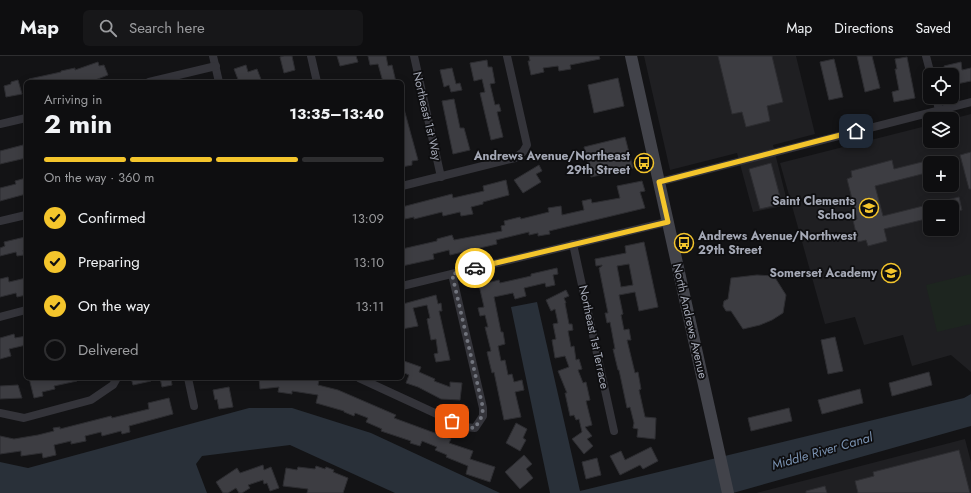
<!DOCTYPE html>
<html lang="en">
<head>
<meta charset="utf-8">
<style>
  body { margin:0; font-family:Jost,sans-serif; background:#171719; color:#f1f3f6; height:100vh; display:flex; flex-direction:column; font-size:15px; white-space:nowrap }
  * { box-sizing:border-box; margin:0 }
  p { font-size:13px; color:#9b9c9f }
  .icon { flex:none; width:22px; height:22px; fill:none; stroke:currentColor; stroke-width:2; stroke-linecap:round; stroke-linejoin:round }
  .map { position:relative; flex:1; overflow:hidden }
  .details { position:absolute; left:24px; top:24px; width:380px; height:300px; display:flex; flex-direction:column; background:#0e0e10; border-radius:6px; box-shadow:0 2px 10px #0003,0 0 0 1px #2e2e30 }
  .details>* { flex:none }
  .fabs { position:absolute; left:923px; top:12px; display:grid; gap:8px }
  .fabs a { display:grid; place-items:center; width:36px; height:36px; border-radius:6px; background:#0e0e10; box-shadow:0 2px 10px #0003,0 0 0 1px #2e2e30; font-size:20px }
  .pin { position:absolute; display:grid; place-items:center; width:34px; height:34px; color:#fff; margin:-17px; border-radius:8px; box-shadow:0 2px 6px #0006 }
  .courier { position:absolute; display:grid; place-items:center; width:40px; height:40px; margin:-20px; border:3px solid #f4c52c; border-radius:50%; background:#fff; color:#222; box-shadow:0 1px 5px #0007 }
  .overview em { font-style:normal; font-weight:700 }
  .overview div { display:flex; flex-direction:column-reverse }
  .overview { display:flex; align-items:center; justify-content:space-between; height:68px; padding:0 20px }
  h1 { font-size:26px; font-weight:700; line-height:30px }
  .bar { display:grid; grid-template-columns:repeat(4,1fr); gap:6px 4px; align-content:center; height:48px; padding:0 20px }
  .bar i { height:5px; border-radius:3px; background:#2e2e30 }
  .bar .on { background:#f4c52c }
  .bar p { grid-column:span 4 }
  ol { padding:0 20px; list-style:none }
  li { display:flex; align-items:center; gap:12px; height:44px }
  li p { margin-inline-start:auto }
  li .icon { padding:4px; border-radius:50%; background:#f4c52c; color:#111; stroke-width:4 }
  li:last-child { color:#9b9c9f }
  li i { width:22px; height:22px; border:2px solid #2e2e30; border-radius:50% }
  header { display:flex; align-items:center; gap:24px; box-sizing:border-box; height:56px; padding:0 20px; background:#0e0e10; border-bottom:1px solid #2e2e30 }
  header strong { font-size:19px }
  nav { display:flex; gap:22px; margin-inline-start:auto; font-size:14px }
  .search { width:280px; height:36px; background:#171719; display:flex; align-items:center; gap:10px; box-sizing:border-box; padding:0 14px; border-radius:6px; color:#9b9c9f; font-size:15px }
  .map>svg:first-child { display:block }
  .built { fill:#1f1f22; fill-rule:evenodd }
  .green { fill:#1d251f }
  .water { fill:#293039 }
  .building { fill:#3d3d42; stroke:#2d2d31; fill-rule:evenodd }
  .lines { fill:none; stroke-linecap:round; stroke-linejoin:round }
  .minor { stroke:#34343a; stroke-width:8 }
  .secondary { stroke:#42434a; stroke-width:12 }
  .done { stroke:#71747d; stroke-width:4; stroke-dasharray:0 7.2 }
  .route { stroke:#f4c52c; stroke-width:5 }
  .labels { text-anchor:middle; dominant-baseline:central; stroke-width:3.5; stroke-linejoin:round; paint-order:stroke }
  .street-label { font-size:12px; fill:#a4a8b5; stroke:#0e0e10 }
  .poi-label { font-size:12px; font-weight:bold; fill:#a4a8b5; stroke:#0e0e10; text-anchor:end }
  .water-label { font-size:13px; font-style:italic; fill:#7a92b1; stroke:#0e0e10 }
</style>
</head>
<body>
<header>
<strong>Map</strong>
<div class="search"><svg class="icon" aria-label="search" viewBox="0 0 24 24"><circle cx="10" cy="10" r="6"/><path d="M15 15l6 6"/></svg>Search here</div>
<nav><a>Map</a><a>Directions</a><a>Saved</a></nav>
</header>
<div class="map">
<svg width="971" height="437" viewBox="0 0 971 437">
  <rect width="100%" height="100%" fill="#131315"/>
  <!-- built -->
  <g class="built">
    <polygon points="644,0 796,0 815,78 773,89 788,149 753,156 737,97 670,114"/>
    <path d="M971 58V316L951 299 912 310 903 279 864 289 855 261 825 268 780 107 930 69V85H952V63ZM930 107H952V129H930ZM930 151H952V173H930Z"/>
    <polygon points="965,383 971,406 971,437 756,437"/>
  </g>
  <!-- green -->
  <polygon class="green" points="971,218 971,268 937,276 926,229"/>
  <!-- water -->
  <g class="water">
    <polygon points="537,246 580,435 964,342 971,338 971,370 733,437 550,437 511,251"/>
    <polygon points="249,352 292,352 371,377 500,437 395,437 290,389 202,400 196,408 207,437 0,437 0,406 28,412"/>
  </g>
  <!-- building -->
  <g class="building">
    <polygon points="284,0 292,0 295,14 284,17 280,1"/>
    <polygon points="337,0 356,0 358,6 340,10"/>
    <polygon points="368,0 386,0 388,10 392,9 396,26 383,26 378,8 370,9"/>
    <polygon points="529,0 599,0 600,3 570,9 571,13 559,15 558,10 543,12 544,16 531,19 528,5 530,5"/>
    <polygon points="718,0 772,0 783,46 767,50 770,65 746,71 742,56 732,58"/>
    <polygon points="857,0 872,0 880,32 865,36"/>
    <polygon points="907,1 915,42 894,46 892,36 899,34 895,13 897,13 895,3"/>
    <polygon points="834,3 843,41 829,44 820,6"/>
    <polygon points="487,4 488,11 492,11 495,27 490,28 495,49 499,48 501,55 497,56 503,81 491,84 480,37 485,36 482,23 474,25 470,7"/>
    <polygon points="98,6 99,10 104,9 108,19 90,26 29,26 29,23 61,16 61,15 75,12 75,14"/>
    <polygon points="961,6 962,14 971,12 971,25 952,29 952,19 946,19 944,10"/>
    <polygon points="246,9 248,16 257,13 262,26 239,26 234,13"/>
    <polygon points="452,12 456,28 460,27 462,34 451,36 449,29 444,31 440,14"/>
    <polygon points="618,22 624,50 594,57 588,29"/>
    <polygon points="18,24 22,38 6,41 4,30 11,28 11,26"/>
    <polygon points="454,43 460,72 464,72 470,94 453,98 442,45"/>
    <polygon points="404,53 418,104 412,105 412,109 402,111 402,54"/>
    <polygon points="625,81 633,112 591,121 584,91"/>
    <polygon points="23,89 26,102 0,108 0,95"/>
    <polygon points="971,96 971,133 969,133 960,99"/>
    <polygon points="892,104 894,113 930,104 930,116 875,130 883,160 959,141 962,154 952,156 952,151 930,151 930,162 884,173 887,185 868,190 866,184 858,186 853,164 857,163 847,123 852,121 851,115"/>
    <polygon points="771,107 782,148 760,153 749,113"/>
    <polygon points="539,109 542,115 536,118 541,126 523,137 514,124"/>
    <polygon points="26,122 26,138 0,145 0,132 16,128 15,125"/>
    <polygon points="506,124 509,139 483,146 483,148 471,151 473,158 461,160 460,156 443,160 442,156 414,163 414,161 405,163 402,151 452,138 453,142 484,135 483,130"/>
    <polygon points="642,125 645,135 640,136 645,152 549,175 550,178 538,180 538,177 529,179 529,176 496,184 497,188 450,199 449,194 433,198 434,203 402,210 402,193 437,185 437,183 452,179 454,184 502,175 501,170 505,169 504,165 520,161 521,163 549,156 548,152 561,150 562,159 584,154 582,145 591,143 592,147 620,142 617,130"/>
    <polygon points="25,181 26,194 23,194 24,199 17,200 16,196 0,200 0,192 5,190 4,186"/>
    <path d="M644 186 658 251 639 255 635 236 619 239 623 258 621 259 624 274 629 273 631 284H627L635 317 638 316 641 333 639 334 645 361 656 362 655 383 637 381 638 373 633 372 634 367 630 351 627 352 619 314H618L613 293H615L610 266 607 267 605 257H608L599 212 602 210V209L596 210 595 203 626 197 625 190ZM629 208 633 229 621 231 617 210Z"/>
    <polygon points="557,212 558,218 553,219 555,229 546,231 545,227 524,232 526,240 515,243 513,237 494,241 501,276 503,276 505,288 498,290 501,305 505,304 508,319 512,318 514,326 522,324 524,334 515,336 521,361 504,364 494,316 492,317 487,296 491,295 485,271 488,271 485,259 480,260 478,252 484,251 479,229 499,224 500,227 531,220 531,218"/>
    <polygon points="757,219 774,220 786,239 783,257 772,264 760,269 743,273 731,255 726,255 723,250 724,245 728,243 731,222"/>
    <polygon points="8,221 9,226 26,222 26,239 17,241 16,237 0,241 0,223"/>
    <polygon points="566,234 569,240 564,242 566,247 565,247 569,268 572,268 573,274 568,275 571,291 574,290 576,304 579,303 582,313 578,314 583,327 586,326 590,344 586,345 592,369 585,371 592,380 587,383 593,390 584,398 572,383 582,376 579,363 576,364 574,359 570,360 565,337 567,337 558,315 569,311 565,300 555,302 552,284 556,283 553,268 558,267 555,253 551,255 546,244"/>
    <polygon points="436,239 438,248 441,247 442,255 439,255 450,304 436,306 434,298 438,297 436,283 431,284 427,263 430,262 427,249 413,252 418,270 402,273 402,256 404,255 403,248"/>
    <polygon points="14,278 15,282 26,280 26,289 9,293 11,300 0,303 0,282"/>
    <polygon points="835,281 843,315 828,318 821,284"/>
    <polygon points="404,305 421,311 419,316 435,323 434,325 450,331 450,326 462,327 460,344 441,343 418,331 406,327 409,319 402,316 402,310"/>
    <polygon points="929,316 932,329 892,340 889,327"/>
    <polygon points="29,322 77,322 77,325 54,330 55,333 42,336 43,340 34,342"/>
    <polygon points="131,322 151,322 151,325 133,329"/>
    <polygon points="160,322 171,322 172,329 162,331"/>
    <polygon points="259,322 306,322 319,324 318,329 338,334 396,359 394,362 451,383 449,387 473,395 470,403 495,411 490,426 466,418 468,410 446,401 447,399 435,394 437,391 422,385 420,390 410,387 411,385 381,375 382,373 366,366 368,362 355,357 354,360 344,356 344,355 316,347 318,339 292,335 292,338 278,336 279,331 260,333"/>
    <polygon points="18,329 22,342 0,343 0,330"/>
    <polygon points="229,331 233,351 219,353 217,343 215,344 213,334"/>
    <polygon points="860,333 863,347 822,358 818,344"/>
    <polygon points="169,342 173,358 129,370 130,376 122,378 121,375 102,380 101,376 85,380 86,385 71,388 71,385 54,389 56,399 43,402 42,397 21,400 21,395 0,398 0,380 14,383 38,379 54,375 53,372 60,371 60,373 111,360 112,362 149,353 148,347"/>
    <polygon points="789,352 792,365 751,375 748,362"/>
    <polygon points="516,367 527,373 523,382 526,384 520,395 506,387"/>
    <polygon points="651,391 658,405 643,413 640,409 620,419 610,400 621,395 625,404"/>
    <polygon points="959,394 970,437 858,437 855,425 874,420 873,416"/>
    <polygon points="524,399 532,408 526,413 533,422 520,433 505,416"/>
    <polygon points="597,402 601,419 586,423 582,406"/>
    <polygon points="263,409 264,414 271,411 279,432 270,435 267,427 264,428 263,424 248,429 250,432 242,437 239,437 236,432 228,437 223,437 216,426 237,412 240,417"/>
    <polygon points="316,410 325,413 326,411 334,414 333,416 348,422 343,437 307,437 308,433 283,430 286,412 297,414 298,411 315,413"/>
    <polygon points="825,430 827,437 806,437 806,435"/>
  </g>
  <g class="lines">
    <!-- minor -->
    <g class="minor">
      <polyline points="213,0 219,26"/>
      <polyline points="311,0 317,26"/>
      <polyline points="414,0 441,121"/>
      <polyline points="926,0 931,19"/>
      <polyline points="149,26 216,10"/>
      <polyline points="936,41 939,54"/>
      <polyline points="0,68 26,62"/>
      <polyline points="659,126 971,46"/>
      <polyline points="402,130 515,102 523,96 527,89 507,0"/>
      <polyline points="0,165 26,159"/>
      <polyline points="573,188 614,375"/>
      <polyline points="402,230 667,166"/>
      <polyline points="0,261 26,254"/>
      <polyline points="188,322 194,350"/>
      <polyline points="359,322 465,371 475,372 483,360 483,352 452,218"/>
      <polyline points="0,357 24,362 91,344 113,329 117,322"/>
    </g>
    <!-- secondary -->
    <polyline class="secondary" points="631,0 728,437"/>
  </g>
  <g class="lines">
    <!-- done -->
    <polyline class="done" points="452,365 465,371 475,372 482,360 483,352 452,218 475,212"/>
    <!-- route -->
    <polyline class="route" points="475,212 668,166 659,126 856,75"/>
  </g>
  <!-- icons -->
  <defs>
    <g id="bus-ring" transform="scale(1)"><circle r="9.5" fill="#0e0e10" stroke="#f4c52c" stroke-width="1.5"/><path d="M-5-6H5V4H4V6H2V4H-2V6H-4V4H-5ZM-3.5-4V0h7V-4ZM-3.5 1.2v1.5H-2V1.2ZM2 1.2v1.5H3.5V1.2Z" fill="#f4c52c"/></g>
    <g id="school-ring" transform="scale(1)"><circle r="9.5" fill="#0e0e10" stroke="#f4c52c" stroke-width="1.5"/><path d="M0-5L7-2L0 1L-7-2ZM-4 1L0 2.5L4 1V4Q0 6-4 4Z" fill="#f4c52c"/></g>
  </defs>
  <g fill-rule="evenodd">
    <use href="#bus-ring" x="644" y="107"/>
    <use href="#school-ring" x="869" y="152"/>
    <use href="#bus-ring" x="684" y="187"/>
    <use href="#school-ring" x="891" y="217"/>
  </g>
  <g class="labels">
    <!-- street labels -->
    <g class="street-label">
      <text transform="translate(427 60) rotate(77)">Northeast 1st Way</text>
      <text transform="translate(690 265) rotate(77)">North Andrews Avenue</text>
      <text transform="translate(594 281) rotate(78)">Northeast 1st Terrace</text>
    </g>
    <!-- poi labels -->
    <g class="poi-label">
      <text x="630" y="100">Andrews Avenue/Northeast<tspan x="630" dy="14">29th Street</tspan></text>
      <text x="855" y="145">Saint Clements<tspan x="855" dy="14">School</tspan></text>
      <text x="698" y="180" text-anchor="start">Andrews Avenue/Northwest<tspan x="698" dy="14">29th Street</tspan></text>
      <text x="877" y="217">Somerset Academy</text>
    </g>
    <!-- water labels -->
    <g class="water-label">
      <text transform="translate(822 395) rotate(-16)">Middle River Canal</text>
    </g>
  </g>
</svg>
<div class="fabs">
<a><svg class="icon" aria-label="locate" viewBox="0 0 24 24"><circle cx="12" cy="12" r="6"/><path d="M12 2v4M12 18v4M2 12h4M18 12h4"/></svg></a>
<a><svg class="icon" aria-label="layers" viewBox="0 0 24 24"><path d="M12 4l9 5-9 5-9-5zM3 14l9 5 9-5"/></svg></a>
<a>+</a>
<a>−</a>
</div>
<div class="pin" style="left:452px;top:365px;background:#ea580c"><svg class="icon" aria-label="bag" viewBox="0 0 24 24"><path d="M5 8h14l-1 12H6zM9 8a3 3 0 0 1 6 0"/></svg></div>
<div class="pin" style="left:856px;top:75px;background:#1f2937"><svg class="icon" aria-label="home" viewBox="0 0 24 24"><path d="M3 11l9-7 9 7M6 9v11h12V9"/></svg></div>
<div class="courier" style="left:475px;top:212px"><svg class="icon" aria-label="car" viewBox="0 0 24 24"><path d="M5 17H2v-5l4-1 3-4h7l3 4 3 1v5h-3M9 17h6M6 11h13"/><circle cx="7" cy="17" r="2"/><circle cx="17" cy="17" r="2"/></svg></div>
<section class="details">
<div class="overview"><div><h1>2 min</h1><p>Arriving in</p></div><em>13:35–13:40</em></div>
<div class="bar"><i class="on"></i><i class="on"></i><i class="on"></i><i></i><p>On the way · 360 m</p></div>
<ol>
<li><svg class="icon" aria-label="check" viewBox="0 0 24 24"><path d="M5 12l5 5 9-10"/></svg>Confirmed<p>13:09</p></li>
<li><svg class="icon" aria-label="check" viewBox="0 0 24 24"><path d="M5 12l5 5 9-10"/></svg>Preparing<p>13:10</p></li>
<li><svg class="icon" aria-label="check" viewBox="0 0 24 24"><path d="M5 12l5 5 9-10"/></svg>On the way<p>13:11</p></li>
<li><i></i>Delivered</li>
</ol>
</section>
</div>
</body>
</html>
